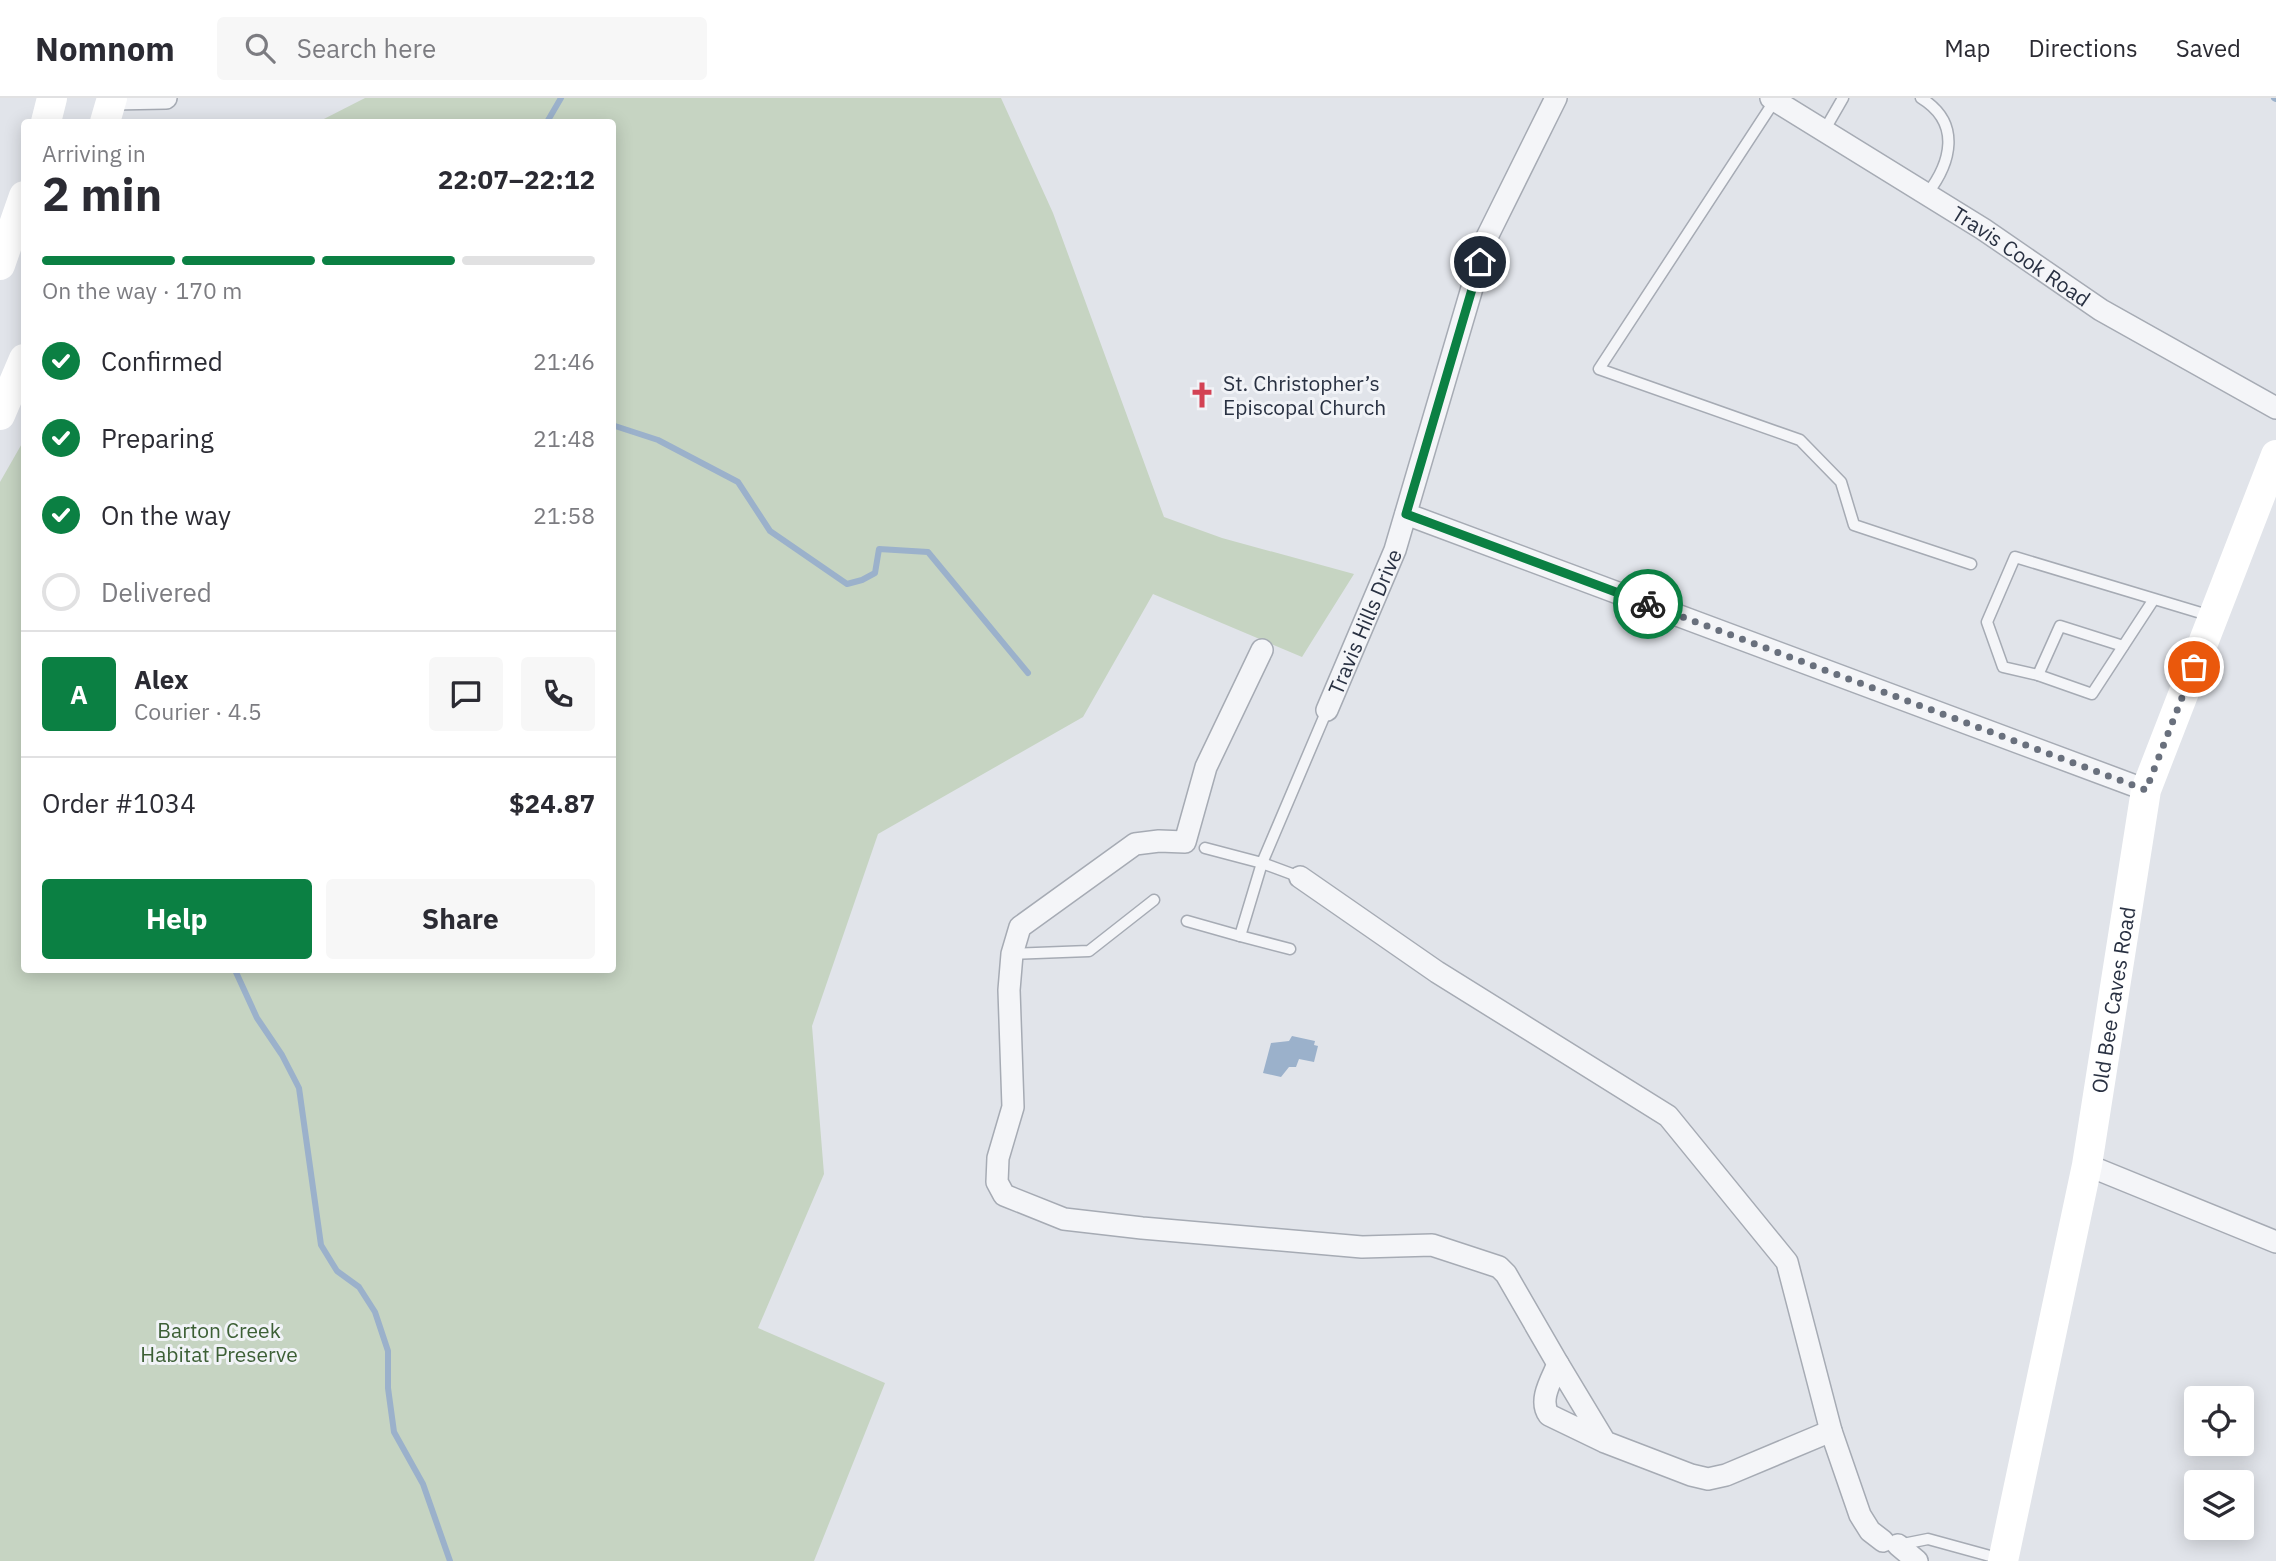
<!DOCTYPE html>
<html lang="en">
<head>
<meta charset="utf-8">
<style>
  body { margin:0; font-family:"IBM Plex Sans",sans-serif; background:#f7f7f7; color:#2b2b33; height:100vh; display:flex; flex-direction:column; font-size:26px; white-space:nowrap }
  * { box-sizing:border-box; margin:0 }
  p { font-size:23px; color:#7c7c81 }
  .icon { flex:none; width:38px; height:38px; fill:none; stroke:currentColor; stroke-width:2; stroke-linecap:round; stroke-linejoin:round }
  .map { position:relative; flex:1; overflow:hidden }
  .details { position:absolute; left:21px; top:21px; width:595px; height:854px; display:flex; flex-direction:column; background:#fff; border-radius:7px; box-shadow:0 4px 18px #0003 }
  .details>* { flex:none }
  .controls { position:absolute; left:2184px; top:1288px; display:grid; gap:14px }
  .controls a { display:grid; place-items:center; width:70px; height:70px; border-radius:7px; background:#fff; box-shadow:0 4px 18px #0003; font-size:35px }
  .pin { position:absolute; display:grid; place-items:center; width:60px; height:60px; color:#fff; margin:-30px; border:4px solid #fff; border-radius:50%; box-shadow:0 2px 7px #0007 }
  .courier { position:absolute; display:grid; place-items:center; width:70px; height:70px; margin:-35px; border:5px solid #0b8043; border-radius:50%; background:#fff; color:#222; box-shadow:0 2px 9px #0007 }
  .overview em { font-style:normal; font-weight:700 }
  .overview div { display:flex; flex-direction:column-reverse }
  .overview { display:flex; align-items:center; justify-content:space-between; height:119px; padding:0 21px }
  h1 { font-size:46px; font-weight:700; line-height:52px }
  .bar { display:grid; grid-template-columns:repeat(4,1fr); gap:10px 7px; align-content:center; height:84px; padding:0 21px }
  .bar i { height:9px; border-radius:5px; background:#e1e1e2 }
  .bar .selected { background:#0b8043 }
  .bar p { grid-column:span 4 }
  .line { display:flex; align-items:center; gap:18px; padding:0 21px; border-top:2px solid #e1e1e2 }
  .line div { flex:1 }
  .round { display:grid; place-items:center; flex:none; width:74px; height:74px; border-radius:7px; background:#f7f7f7 }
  ol { padding:0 21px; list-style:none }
  li { display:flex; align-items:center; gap:21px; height:77px }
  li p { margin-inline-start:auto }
  li .icon { padding:7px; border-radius:50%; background:#0b8043; color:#fff; stroke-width:4 }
  li:last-child { color:#7c7c81 }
  li i { width:38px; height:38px; border:4px solid #e1e1e2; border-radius:50% }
  .primary-button { display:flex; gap:14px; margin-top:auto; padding:14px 21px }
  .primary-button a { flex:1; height:80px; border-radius:7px; background:#0b8043; color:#fff; font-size:28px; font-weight:700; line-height:80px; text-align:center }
  .primary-button a+a { background:#f7f7f7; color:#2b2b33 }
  header { display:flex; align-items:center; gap:42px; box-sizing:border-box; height:98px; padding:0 35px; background:#fff; border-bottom:2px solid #e1e1e2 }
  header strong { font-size:33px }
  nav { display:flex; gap:38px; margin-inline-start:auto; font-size:24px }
  .search { width:490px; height:63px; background:#f7f7f7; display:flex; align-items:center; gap:18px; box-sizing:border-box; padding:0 24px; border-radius:7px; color:#7c7c81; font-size:26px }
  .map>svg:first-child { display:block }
  .green { fill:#c6d4c2 }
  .water { fill:#9bb1cb }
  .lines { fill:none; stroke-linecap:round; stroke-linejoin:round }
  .stream { stroke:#9bb1cb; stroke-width:6 }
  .lane-casing { stroke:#a6abb4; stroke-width:13 }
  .street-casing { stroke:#a6abb4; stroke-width:24 }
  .lane { stroke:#f4f5f8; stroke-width:10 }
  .street { stroke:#f4f5f8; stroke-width:21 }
  .secondary { stroke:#fff; stroke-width:30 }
  .done { stroke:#69707d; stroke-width:7; stroke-dasharray:0 12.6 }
  .route { stroke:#0b8043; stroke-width:9 }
  .labels { text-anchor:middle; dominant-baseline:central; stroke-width:6; stroke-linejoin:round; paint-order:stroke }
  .street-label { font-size:21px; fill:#293142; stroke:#f1f3f7 }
  .poi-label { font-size:21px; fill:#293142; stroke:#f1f3f7; text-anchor:start }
  .park-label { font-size:21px; fill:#3c5f35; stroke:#f1f3f7 }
</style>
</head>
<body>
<header>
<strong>Nomnom</strong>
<div class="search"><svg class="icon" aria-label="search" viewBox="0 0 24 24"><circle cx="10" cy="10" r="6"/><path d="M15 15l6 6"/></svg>Search here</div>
<nav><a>Map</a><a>Directions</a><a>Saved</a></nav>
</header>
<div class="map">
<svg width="2276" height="1463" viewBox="0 0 2276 1463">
  <rect width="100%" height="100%" fill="#e1e4ea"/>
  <!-- green -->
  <polygon class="green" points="365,0 1001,0 1053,115 1164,419 1222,440 1354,476 1302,559 1153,496 1083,619 878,736 812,928 824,1076 758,1230 885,1285 814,1463 0,1463 0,384 24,342 24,872 612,872 612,24 318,24"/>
  <!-- water -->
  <polygon class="water" points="1292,938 1315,943 1314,947 1318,948 1314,964 1299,961 1296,969 1289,969 1281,979 1263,975 1271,945 1289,943"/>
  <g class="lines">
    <!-- stream -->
    <g class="stream">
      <polyline points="2274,0 2276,1"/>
      <polyline points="547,24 561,0"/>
      <polyline points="612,327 658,342 738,384 770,433 847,486 862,482 875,475 879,451 928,454 1028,575"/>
      <polyline points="235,872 257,920 282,957 299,990 321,1147 337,1173 359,1189 375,1214 388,1253 388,1290 394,1334 423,1386 450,1463"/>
    </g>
    <!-- lane casing -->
    <g class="lane-casing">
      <g id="lane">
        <path d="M1921 0C1962 25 1951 65 1927 96"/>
        <polyline points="1775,2 1599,271 1800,342 1841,384 1854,427 1971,466"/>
        <polyline points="1824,33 1843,0"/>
        <polyline points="2154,501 2092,596 2038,577 2003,569 1987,524 2015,459 2211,518"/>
        <polyline points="2038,577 2060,528 2123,548"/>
        <polyline points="1205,750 1262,765 1327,612"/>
        <polyline points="1187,823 1240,838 1262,765 1300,779"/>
        <polyline points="1240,838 1290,851"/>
        <polyline points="1012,856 1089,853 1154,802"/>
        <polyline points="1898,1447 1928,1441 2001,1461"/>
      </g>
    </g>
    <!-- street casing -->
    <g class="street-casing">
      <g id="street">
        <path id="s1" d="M1771 0 1983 131 2101 212 2276 310"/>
        <polyline points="112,1 166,0"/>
        <polyline points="1406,416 2146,692"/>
        <polyline points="1262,552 1206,669 1185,744 1159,743 1135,746 1020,829 1012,856 1009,892 1013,1009 998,1060 997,1084 1004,1097 1064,1121 1142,1130 1362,1149 1432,1147 1499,1169 1506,1176 1558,1266"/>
        <path id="s2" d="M1327 612 1395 452 1487 139 1556 0"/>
        <polyline points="1300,779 1437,874 1668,1018 1787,1164 1831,1333 1860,1417 1870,1433 1883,1443"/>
        <polyline points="2087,1067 2276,1144"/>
        <path d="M1605 1344 1558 1266C1552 1281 1538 1302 1549 1317L1605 1344 1691 1377 1708 1381 1726 1377 1831 1333"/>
        <polyline points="1898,1447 1917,1463"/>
      </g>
    </g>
    <!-- lane -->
    <use href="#lane" class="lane"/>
    <!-- street -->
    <use href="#street" class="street"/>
    <!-- secondary -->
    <g class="secondary">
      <polyline points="46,24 52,0"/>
      <polyline points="105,24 112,0"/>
      <polyline points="0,167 24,98"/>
      <polyline points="0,317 24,261"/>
      <path id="s3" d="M2003 1463 2087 1067 2146 692 2276 357"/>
    </g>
  </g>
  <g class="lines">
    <!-- done -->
    <polyline class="done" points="1648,506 2146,692 2194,569"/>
    <!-- route -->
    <polyline class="route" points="1480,164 1406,416 1648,506"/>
  </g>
  <!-- icons -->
  <defs>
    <g id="church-bare" transform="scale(2.1)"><path d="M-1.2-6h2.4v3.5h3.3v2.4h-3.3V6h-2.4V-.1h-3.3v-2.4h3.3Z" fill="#d34254" stroke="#f1f3f7" stroke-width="2.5" paint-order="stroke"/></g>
  </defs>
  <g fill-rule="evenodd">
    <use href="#church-bare" x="1202" y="297"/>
  </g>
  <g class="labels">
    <!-- street labels -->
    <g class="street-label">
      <text stroke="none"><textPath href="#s1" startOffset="296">Travis Cook Road</textPath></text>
      <text stroke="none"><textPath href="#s2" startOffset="96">Travis Hills Drive</textPath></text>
      <text stroke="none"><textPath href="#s3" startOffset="572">Old Bee Caves Road</textPath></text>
    </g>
    <!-- poi labels -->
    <g class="poi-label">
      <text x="1223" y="285">St. Christopher’s<tspan x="1223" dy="24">Episcopal Church</tspan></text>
    </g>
    <!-- park labels -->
    <g class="park-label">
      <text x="219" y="1232">Barton Creek<tspan x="219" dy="24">Habitat Preserve</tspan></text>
    </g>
  </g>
</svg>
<div class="controls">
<a><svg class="icon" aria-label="locate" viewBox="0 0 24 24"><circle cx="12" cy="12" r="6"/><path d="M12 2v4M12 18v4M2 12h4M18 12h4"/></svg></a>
<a><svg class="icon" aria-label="layers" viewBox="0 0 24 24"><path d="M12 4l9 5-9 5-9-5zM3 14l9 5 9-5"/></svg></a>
</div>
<div class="pin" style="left:2194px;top:569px;background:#ea580c"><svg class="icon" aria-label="bag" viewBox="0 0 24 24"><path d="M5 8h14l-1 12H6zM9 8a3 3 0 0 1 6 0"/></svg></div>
<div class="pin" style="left:1480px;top:164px;background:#1f2937"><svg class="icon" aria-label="home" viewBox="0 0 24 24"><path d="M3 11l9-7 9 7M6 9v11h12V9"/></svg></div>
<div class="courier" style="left:1648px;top:506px"><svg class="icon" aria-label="bike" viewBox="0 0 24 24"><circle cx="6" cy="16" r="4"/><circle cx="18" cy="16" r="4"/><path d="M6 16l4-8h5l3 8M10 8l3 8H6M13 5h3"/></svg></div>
<section class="details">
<div class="overview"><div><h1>2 min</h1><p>Arriving in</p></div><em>22:07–22:12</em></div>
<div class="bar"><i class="selected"></i><i class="selected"></i><i class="selected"></i><i></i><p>On the way · 170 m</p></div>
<ol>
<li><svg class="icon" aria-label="check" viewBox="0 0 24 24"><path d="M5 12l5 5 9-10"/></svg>Confirmed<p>21:46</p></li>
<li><svg class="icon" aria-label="check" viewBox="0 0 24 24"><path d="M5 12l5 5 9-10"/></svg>Preparing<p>21:48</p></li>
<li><svg class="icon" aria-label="check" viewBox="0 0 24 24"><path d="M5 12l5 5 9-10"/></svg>On the way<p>21:58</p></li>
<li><i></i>Delivered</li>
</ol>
<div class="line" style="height:126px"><b class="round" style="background:#0b8043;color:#fff">A</b><div><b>Alex</b><p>Courier · 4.5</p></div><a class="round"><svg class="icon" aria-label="chat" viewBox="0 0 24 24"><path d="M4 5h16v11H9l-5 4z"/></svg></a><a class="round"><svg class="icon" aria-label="phone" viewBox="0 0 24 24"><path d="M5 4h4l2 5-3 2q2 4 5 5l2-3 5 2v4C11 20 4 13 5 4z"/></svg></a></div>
<div class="line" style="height:91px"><div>Order #1034</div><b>$24.87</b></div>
<div class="primary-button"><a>Help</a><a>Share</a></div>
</section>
</div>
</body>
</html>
